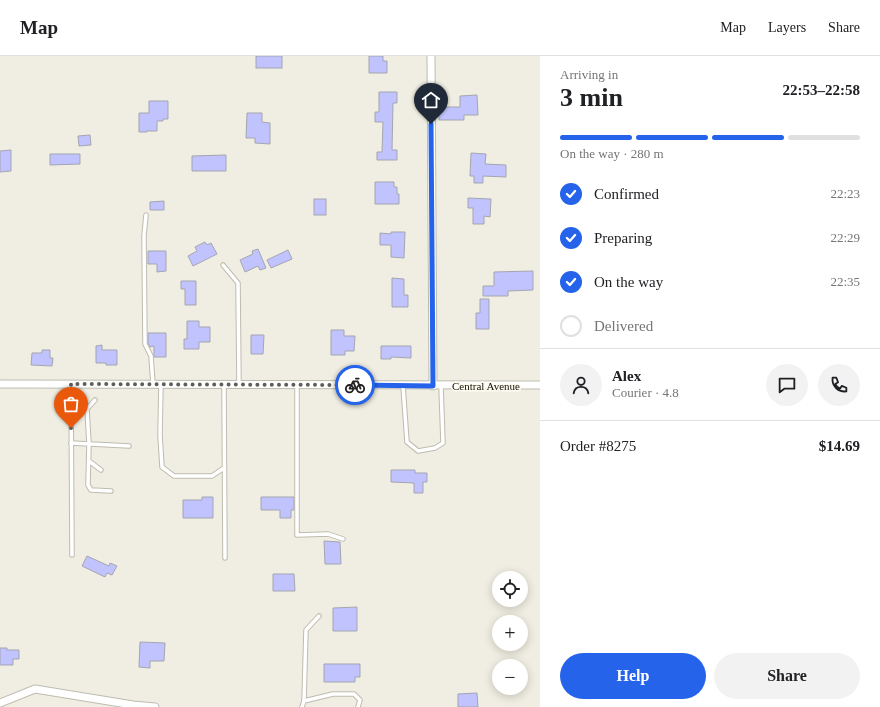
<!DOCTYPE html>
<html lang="en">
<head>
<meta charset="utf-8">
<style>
  body { margin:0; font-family:"Times New Roman",serif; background:#f2f2f2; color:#202124; height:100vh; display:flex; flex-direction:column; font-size:15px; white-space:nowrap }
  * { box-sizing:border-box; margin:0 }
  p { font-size:13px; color:#757577 }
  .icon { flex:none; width:22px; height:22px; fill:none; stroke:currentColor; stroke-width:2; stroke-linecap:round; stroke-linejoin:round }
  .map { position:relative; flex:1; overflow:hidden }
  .side { display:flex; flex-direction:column; background:#fff; width:340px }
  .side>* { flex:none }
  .fabs { position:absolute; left:492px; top:515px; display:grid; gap:8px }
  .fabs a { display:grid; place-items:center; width:36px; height:36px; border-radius:50%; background:#fff; box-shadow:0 2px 10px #0003; font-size:20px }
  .pin { position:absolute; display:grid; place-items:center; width:34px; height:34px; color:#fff; margin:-41px -17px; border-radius:50% 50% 50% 0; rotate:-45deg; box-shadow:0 0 4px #0007 }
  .pin .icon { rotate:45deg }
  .courier { position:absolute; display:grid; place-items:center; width:40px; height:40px; margin:-20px; border:3px solid #2563eb; border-radius:50%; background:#fff; color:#222; box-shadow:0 1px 5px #0007 }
  .overview em { font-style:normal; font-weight:700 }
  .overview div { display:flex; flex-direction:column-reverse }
  .overview { display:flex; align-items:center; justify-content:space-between; height:68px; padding:0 20px }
  h1 { font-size:26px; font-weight:700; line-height:30px }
  .bar { display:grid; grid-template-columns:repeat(4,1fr); gap:6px 4px; align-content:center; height:48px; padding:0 20px }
  .bar i { height:5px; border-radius:3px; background:#e0e0e0 }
  .bar .active { background:#2563eb }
  .bar p { grid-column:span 4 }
  .line { display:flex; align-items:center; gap:10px; padding:0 20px; border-top:1px solid #e0e0e0 }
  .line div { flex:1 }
  .round { display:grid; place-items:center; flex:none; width:42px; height:42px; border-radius:21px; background:#f2f2f2 }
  ol { padding:0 20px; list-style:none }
  li { display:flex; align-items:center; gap:12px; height:44px }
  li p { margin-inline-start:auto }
  li .icon { padding:4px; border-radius:50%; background:#2563eb; color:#fff; stroke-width:4 }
  li:last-child { color:#757577 }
  li i { width:22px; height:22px; border:2px solid #e0e0e0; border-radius:50% }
  .action { display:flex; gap:8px; margin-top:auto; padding:8px 20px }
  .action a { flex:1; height:46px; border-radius:24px; background:#2563eb; color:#fff; font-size:16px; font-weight:700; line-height:46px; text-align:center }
  .action a+a { background:#f2f2f2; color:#202124 }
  header { display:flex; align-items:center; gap:24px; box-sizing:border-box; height:56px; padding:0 20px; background:#fff; border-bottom:1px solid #e0e0e0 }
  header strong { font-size:19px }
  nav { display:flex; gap:22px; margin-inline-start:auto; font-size:14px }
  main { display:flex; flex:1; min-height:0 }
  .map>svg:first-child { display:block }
  .building { fill:#c0c3fe; stroke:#a4a5b0 }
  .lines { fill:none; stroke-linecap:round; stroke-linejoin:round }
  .lane-casing { stroke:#bebcb0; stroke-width:5.5 }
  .street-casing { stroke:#bebcb0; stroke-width:9 }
  .lane { stroke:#fff; stroke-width:3.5 }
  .street { stroke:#fff; stroke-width:7 }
  .done { stroke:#5f5e57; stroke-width:4; stroke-dasharray:0 7.2 }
  .route { stroke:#2563eb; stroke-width:5 }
  .labels { text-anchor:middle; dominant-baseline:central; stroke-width:3; stroke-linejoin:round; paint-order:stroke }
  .street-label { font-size:11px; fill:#11100c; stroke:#fefbef }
</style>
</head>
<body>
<header>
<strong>Map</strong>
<nav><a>Map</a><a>Layers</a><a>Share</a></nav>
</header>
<main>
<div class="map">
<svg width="540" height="651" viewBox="0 0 540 651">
  <rect width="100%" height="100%" fill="#f0eee2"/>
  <!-- building -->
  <g class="building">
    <rect x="256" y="0" width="26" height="12"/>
    <polygon points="369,0 383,0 383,5 387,5 387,17 369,17"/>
    <polygon points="379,36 397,36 397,47 393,47 392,94 397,94 397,104 377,104 377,96 382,96 383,66 375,66 375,56 379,56"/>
    <polygon points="477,39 478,59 464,59 464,64 439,64 439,51 460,51 460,40"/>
    <polygon points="149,45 168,45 168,63 163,63 163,65 157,65 157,75 147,75 147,76 139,76 139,57 149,57"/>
    <polygon points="247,57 262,57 262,66 270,67 270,88 255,87 255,82 246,82"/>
    <polygon points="90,79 91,89 79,90 78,80"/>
    <polygon points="11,94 11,115 0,116 0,95"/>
    <polygon points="471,97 486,98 485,108 506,109 506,121 483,120 483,127 474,127 474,120 470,120"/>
    <polygon points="50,98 80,98 80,108 50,109"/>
    <polygon points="226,99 226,115 192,115 192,100"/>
    <polygon points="375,126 394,126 394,131 397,131 397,138 399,138 399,148 375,148"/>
    <polygon points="468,142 491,143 490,161 484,160 484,168 473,168 473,152 468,152"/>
    <rect x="314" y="143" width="12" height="16"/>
    <polygon points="164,145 164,154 150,154 150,146"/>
    <polygon points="391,176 405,176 404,202 391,201 391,189 380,189 380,177 391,178"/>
    <polygon points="205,186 207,189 211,187 217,198 193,210 188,200 197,195 195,191"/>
    <polygon points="258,193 266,212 260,214 258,210 245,216 240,204 253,198 252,195"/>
    <polygon points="288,194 292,203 271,212 267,204"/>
    <polygon points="148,195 166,195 166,215 157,216 157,208 148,208"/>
    <polygon points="533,215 533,234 508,235 508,240 483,240 483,230 494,230 494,216"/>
    <polygon points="392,222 404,223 404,239 408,239 408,251 392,251"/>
    <polygon points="181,225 196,225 196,249 185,249 185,233 181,233"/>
    <polygon points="480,243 489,243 489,273 476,273 476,257 480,257"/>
    <polygon points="187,265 199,265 199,271 210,271 210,286 199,286 199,293 184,293 184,283 187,283"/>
    <polygon points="331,274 344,274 344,280 355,280 354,295 345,295 345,299 331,299"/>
    <polygon points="148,277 166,277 166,301 154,301 154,290 150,291 148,287"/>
    <polygon points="251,279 264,279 263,298 251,298"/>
    <polygon points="102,289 102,294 117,294 117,309 106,309 106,307 96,307 96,290"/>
    <polygon points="381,290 411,290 411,302 391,301 391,303 381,303"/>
    <polygon points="42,294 50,294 50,302 53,302 52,310 31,309 32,297 42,297"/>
    <polygon points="391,414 415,414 415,417 427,417 427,426 423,426 423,437 414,437 414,427 391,426"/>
    <polygon points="202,441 213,441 213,462 183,462 183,444 202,444"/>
    <polygon points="261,441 294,441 294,454 291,454 291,462 280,462 280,454 261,454"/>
    <polygon points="324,485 340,486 341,508 325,508"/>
    <polygon points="87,500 109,510 110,507 117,510 112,519 107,517 105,521 82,510"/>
    <polygon points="273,518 294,518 295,535 273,535"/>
    <polygon points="357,551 357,575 333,575 333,552"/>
    <polygon points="140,586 165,587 164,605 150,605 150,612 139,611"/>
    <polygon points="0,592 7,592 7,594 19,594 19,603 13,603 13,609 0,609"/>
    <polygon points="324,608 360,608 360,621 355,621 355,626 324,626"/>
    <polygon points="477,637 478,651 458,651 458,638"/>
  </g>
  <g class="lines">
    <!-- lane casing -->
    <g class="lane-casing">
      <g id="lane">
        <polyline points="146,159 144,180 145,288 151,300 153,328"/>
        <polyline points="223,209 238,227 239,329"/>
        <polyline points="71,328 72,499"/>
        <polyline points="161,328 160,379 162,411 174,420 212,420 224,412"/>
        <polyline points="224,329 225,502"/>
        <polyline points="297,329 297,479 328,478 343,483"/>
        <polyline points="403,330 407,386 418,395 435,392 443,387 441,330"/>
        <polyline points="95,344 87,353 89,388 88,429 91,434 111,435"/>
        <polyline points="71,387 129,390"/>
        <polyline points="89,405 101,414"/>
        <polyline points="304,645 306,574 319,560"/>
        <polyline points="302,651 304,645 333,638 354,638 360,644 358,651"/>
      </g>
    </g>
    <!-- street casing -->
    <g class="street-casing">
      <g id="street">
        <polyline points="431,0 433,330"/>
        <polyline points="0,328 540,329"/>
        <polyline points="0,647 35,633 133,649 155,651"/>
      </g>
    </g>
    <!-- lane -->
    <use href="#lane" class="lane"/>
    <!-- street -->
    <use href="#street" class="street"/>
  </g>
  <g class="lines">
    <!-- done -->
    <polyline class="done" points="71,372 71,328 355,329"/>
    <!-- route -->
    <polyline class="route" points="355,329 433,330 431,68"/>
  </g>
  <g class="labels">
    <!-- street labels -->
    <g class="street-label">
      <text x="486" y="330">Central Avenue</text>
    </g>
  </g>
</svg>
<div class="fabs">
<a><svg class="icon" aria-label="locate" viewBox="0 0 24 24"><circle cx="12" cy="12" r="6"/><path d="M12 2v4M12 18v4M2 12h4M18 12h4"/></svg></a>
<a>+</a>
<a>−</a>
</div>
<div class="pin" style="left:71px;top:372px;background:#ea580c"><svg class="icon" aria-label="bag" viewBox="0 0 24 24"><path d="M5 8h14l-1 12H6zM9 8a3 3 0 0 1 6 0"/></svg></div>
<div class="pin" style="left:431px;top:68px;background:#1f2937"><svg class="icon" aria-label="home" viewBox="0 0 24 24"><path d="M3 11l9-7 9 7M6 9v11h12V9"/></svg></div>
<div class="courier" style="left:355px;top:329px"><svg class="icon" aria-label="bike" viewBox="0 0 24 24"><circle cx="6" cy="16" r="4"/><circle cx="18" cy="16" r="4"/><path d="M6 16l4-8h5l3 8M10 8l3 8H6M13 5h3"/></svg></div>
</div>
<section class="side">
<div class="overview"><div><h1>3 min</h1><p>Arriving in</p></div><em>22:53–22:58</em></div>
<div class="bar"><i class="active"></i><i class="active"></i><i class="active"></i><i></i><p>On the way · 280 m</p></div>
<ol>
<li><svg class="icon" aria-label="check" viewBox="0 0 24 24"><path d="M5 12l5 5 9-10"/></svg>Confirmed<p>22:23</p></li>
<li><svg class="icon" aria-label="check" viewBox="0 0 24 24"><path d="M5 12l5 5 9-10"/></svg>Preparing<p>22:29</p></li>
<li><svg class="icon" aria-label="check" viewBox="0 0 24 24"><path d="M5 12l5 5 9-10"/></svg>On the way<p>22:35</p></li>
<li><i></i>Delivered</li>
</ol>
<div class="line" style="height:72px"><a class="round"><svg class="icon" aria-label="person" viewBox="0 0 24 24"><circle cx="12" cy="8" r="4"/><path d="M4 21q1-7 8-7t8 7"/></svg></a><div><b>Alex</b><p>Courier · 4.8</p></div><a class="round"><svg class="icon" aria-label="chat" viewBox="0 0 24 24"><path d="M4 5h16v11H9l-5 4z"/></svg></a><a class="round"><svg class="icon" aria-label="phone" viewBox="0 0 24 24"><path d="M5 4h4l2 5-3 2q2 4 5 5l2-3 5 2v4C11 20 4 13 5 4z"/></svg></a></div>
<div class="line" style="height:52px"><div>Order #8275</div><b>$14.69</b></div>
<div class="action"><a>Help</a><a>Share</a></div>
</section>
</main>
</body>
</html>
